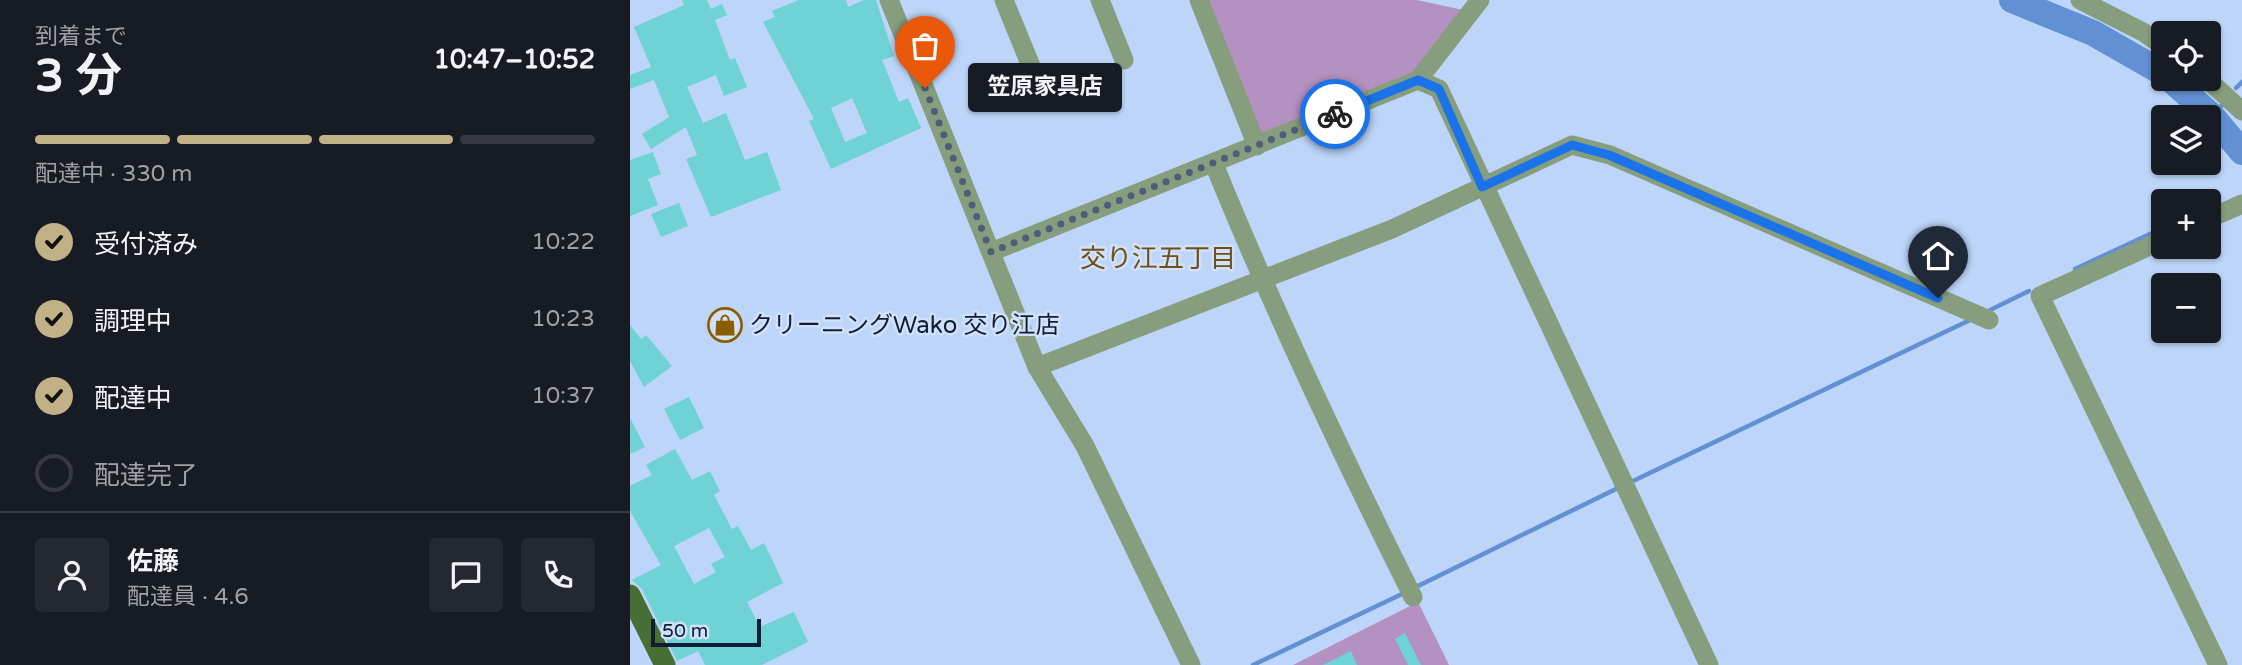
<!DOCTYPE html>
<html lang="ja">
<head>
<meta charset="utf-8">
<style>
  body { margin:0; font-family:"Varela Round","Noto Sans JP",sans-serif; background:#242831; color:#f1f3f6; height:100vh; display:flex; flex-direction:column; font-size:26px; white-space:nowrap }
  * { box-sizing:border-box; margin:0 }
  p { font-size:23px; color:#9ea1a6 }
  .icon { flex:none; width:38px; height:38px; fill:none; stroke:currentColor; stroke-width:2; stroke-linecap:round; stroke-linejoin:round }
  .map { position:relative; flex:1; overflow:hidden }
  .drawer { display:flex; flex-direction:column; background:#171b24; width:630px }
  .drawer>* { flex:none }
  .tools { position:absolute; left:1521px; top:21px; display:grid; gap:14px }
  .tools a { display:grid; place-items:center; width:70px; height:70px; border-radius:7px; background:#171b24; box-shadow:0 2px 5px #0004; font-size:35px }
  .scale { position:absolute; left:21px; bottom:18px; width:110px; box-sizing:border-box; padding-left:7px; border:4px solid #0f1e34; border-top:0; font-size:19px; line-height:24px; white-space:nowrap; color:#0f1e34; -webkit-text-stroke:5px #d1e1f9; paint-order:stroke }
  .pin { position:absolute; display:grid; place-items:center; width:60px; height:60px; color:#fff; margin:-72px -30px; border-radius:50% 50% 50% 0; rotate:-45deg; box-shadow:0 0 7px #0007 }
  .pin .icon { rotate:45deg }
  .courier { position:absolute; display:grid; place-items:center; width:70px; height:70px; margin:-35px; border:5px solid #1a73e8; border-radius:50%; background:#fff; color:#222; box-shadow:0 2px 9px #0007 }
  .bubble { position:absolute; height:49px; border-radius:7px; background:#171b24; box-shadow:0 2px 5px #0004; font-size:23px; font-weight:700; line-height:49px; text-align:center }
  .overview em { font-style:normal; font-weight:700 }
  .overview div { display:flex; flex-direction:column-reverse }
  .overview { display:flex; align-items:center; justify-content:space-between; height:119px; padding:0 35px }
  h1 { font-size:46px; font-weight:700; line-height:52px }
  .bar { display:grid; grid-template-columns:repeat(4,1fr); gap:10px 7px; align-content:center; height:84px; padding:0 35px }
  .bar i { height:9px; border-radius:5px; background:#363941 }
  .bar .active { background:#c2b087 }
  .bar p { grid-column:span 4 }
  .line { display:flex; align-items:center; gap:18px; padding:0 35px; border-top:2px solid #363941 }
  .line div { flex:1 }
  .round { display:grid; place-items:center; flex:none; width:74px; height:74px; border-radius:7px; background:#242831 }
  ol { padding:0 35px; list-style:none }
  li { display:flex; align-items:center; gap:21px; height:77px }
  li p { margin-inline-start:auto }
  li .icon { padding:7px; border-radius:50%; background:#c2b087; color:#111; stroke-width:4 }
  li:last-child { color:#9ea1a6 }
  li i { width:38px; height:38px; border:4px solid #363941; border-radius:50% }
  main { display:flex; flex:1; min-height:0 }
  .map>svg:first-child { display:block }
  .green { fill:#b591c1 }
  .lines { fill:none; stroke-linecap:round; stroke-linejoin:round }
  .stream { stroke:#6190d4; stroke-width:4.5 }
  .river { stroke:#6190d4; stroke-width:26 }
  .building { fill:#6fd2d4; fill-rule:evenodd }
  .minor { stroke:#869d7e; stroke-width:19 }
  .major { stroke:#466e35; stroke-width:21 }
  .done { stroke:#4c5e79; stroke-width:7; stroke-dasharray:0 12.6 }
  .route { stroke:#1a73e8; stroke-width:9 }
  .labels { text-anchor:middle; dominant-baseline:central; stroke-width:5; stroke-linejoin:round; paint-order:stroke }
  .poi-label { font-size:24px; fill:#0f1e34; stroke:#d1e1f9; text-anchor:start }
  .neighbourhood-label { font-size:26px; fill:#6e4f1a; stroke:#d1e1f9 }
</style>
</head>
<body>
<main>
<section class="drawer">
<div class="overview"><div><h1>3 分</h1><p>到着まで</p></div><em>10:47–10:52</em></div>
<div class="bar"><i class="active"></i><i class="active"></i><i class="active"></i><i></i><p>配達中 · 330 m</p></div>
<ol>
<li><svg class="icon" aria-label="check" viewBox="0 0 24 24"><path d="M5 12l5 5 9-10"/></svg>受付済み<p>10:22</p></li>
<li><svg class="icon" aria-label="check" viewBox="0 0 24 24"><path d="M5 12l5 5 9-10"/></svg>調理中<p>10:23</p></li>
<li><svg class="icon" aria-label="check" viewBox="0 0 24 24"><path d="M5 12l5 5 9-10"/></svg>配達中<p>10:37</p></li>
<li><i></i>配達完了</li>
</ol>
<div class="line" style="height:126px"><a class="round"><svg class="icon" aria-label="person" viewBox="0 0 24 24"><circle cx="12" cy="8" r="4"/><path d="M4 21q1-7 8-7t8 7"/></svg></a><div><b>佐藤</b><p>配達員 · 4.6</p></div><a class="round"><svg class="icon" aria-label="chat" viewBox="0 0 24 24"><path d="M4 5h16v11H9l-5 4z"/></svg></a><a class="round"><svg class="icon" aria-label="phone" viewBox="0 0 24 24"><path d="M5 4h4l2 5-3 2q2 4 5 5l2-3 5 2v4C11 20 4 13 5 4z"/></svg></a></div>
</section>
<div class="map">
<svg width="1612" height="665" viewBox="0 0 1612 665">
  <rect width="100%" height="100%" fill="#bcd5f8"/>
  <!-- green -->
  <g class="green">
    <polygon points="575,0 787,0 833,10 782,77 630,138"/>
    <polygon points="788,602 819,665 663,665"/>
  </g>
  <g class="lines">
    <!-- stream -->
    <g class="stream">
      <polyline points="1606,88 1612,82"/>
      <polyline points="1582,116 1594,103"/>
      <polyline points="1569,201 1580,195"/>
      <polyline points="1445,269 1533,228"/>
      <polyline points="1358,311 1399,291"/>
      <polyline points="1001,482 1340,320"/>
      <polyline points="786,587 988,488 987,486"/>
      <polyline points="623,665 772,594"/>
    </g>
    <!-- river -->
    <g class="river">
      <polyline points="1382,0 1463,33 1533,73"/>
      <polyline points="1540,79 1582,116 1612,152"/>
    </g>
  </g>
  <!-- building -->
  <g class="building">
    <polygon points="52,0 77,0 81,9 92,4 97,15 85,20 100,60 105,58 117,87 94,96 86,75 57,87 73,123 96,113 115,160 137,152 151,190 81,217 56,159 67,155 56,127 21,149 12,134 39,117 24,80 0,89 0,75 21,67 4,27 54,5"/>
    <path d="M169 0H216L218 7 234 0H246L264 56 252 60 269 102 278 98 291 128 201 169 179 121 184 119 133 22 145 17 142 11ZM222 98 237 133 215 142 201 108Z"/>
    <polygon points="23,152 31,174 18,179 28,205 0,216 0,160"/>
    <polygon points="49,203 58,226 31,237 21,214"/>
    <polygon points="0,325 11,339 16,335 42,366 14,387 0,361"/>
    <polygon points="59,397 74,428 50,440 34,409"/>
    <polygon points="0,418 15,447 0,454"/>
    <path d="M45 449 62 480 80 471 90 491 84 495 102 529 108 526 121 550 134 543 142 559 153 583 117 602 130 627 164 612 178 642 132 665H75L68 651 47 661 12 589 2 580 31 565 0 511V486L22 475 16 465ZM79 528 95 557 81 564 86 572 64 584 44 546Z"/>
    <polygon points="775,633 791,665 778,665 765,639"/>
    <polygon points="721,651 727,665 693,665"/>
  </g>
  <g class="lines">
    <!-- minor -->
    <g class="minor">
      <polyline points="259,0 407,367 455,446 561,665"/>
      <polyline points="374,0 412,93"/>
      <polyline points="470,0 494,60"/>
      <polyline points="569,0 627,146"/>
      <polyline points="1450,0 1513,32 1533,46"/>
      <polyline points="1577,79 1612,111"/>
      <polyline points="788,80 850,0"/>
      <path d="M584 164C644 312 712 455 783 597"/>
      <polyline points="1578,219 1612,204"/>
      <polyline points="1533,240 1410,296 1588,665"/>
      <polyline points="361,252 788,80 809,89 1079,665"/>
      <polyline points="407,367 762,229 942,145 980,155 1359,320"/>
    </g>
    <!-- major -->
    <polyline class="major" points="0,595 35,665"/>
  </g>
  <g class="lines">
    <!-- done -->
    <polyline class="done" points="295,88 361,252 705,114"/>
    <!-- route -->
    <polyline class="route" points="705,114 788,80 809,89 852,187 942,145 979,155 1308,298"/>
  </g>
  <!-- icons -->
  <defs>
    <g id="shop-ring" transform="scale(1.75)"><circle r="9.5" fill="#d1e1f9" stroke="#895d00" stroke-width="1.5"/><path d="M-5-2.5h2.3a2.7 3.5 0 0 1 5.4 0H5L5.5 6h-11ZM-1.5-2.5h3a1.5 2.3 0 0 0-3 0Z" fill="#895d00"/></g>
  </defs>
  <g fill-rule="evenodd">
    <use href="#shop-ring" x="95" y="325"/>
  </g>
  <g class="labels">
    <!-- poi labels -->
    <g class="poi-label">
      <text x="119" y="325">クリーニングWako 交り江店</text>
    </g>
    <!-- neighbourhood labels -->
    <g class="neighbourhood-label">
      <text x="528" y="258">交り江五丁目</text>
    </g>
  </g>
</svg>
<div class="tools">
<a><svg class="icon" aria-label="locate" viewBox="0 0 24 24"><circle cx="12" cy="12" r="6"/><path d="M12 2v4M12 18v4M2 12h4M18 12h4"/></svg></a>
<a><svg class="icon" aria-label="layers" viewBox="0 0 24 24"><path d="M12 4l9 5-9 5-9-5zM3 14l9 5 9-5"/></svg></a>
<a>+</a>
<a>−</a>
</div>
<div class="scale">50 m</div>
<div class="pin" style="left:295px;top:88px;background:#ea580c"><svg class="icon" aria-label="bag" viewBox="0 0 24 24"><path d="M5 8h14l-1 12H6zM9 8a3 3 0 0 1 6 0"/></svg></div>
<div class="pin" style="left:1308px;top:298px;background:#1f2937"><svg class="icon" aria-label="home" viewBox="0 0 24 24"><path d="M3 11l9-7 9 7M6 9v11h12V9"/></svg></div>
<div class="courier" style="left:705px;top:114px"><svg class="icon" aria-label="bike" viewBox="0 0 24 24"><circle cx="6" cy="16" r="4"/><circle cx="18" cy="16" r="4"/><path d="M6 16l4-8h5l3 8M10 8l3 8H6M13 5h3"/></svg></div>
<div class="bubble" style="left:338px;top:63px;width:154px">笠原家具店</div>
</div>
</main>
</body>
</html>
